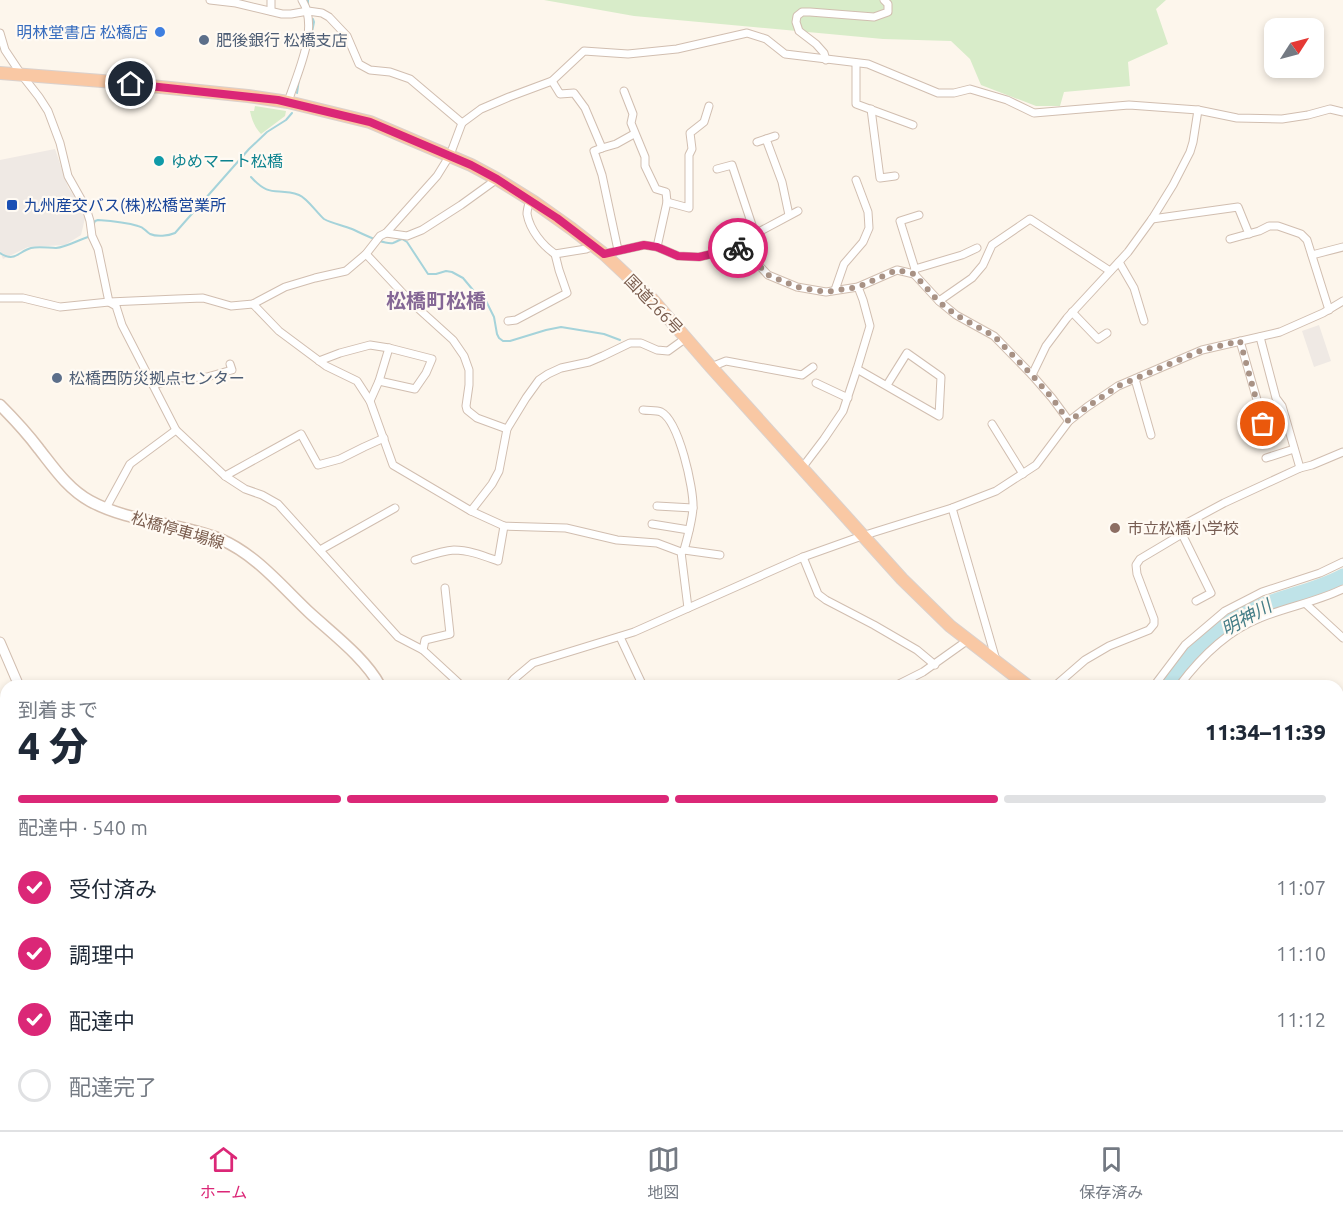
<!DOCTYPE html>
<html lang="ja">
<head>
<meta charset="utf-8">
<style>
  body { margin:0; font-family:Ubuntu,"Noto Sans JP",sans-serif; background:#f6f6f7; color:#1f2937; height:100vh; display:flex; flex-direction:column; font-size:22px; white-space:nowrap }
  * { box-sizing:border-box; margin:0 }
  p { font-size:20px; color:#747a83 }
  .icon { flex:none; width:33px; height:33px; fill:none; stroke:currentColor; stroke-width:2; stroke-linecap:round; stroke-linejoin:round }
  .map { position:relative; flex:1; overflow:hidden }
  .panel { position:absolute; left:0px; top:680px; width:1344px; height:452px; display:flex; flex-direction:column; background:#fff; border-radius:18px 18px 0 0; box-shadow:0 3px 9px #0003 }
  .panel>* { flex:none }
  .needle { width:39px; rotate:54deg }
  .fabs { position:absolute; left:1264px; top:18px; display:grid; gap:12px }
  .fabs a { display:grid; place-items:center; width:60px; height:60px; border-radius:12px; background:#fff; box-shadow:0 3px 9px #0003; font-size:30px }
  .pin { position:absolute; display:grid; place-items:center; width:51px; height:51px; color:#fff; margin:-26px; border:3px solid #fff; border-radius:50%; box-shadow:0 2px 6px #0007 }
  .courier { position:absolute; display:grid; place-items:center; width:60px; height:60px; margin:-30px; border:4px solid #db2777; border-radius:50%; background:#fff; color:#222; box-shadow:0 2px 8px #0007 }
  .summary em { font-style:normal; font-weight:800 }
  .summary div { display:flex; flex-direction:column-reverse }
  .summary { display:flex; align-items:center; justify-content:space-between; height:102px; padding:0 18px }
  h1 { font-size:39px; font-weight:800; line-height:45px }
  .bar { display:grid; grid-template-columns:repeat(4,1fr); gap:9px 6px; align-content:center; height:72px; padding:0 18px }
  .bar i { height:8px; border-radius:4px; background:#e0e1e3 }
  .bar .active { background:#db2777 }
  .bar p { grid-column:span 4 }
  ol { padding:0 18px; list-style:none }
  li { display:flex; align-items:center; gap:18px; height:66px }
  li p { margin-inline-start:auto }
  li .icon { padding:6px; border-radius:50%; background:#db2777; color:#fff; stroke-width:4 }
  li:last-child { color:#747a83 }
  li i { width:33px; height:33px; border:3px solid #e0e1e3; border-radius:50% }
  .tab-bar { display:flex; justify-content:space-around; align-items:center; height:84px; border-top:2px solid #e0e1e3; background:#fff; font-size:16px; color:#747a83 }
  .tab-bar a { display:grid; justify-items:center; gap:3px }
  .tab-bar .active { color:#db2777 }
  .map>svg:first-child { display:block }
  .industrial { fill:#efe9e4 }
  .green { fill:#d8ecc9 }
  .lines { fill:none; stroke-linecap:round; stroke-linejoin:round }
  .stream { stroke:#a5d3da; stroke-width:2 }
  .river { stroke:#bfe3e8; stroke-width:15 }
  .minor-casing { stroke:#d1beb0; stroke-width:9 }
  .tertiary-casing { stroke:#d1beb0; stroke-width:11 }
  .secondary-casing { stroke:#d6c0b0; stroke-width:13 }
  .trunk-casing { stroke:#dad1cd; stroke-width:14 }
  .minor { stroke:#fff; stroke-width:7 }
  .tertiary { stroke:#fff; stroke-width:9 }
  .secondary { stroke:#fff; stroke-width:10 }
  .trunk { stroke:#f9c8a4; stroke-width:12 }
  .done { stroke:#a89285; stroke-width:6; stroke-dasharray:0 10.8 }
  .route { stroke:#db2777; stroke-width:8 }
  .shop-dot { fill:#3f7fe0; stroke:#fffaf3; stroke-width:2 }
  .service-dot { fill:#5c6f8a; stroke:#fffaf3; stroke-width:2 }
  .culture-dot { fill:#0f9aa8; stroke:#fffaf3; stroke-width:2 }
  .transit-dot { fill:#1a4fb4; stroke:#fffaf3; stroke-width:2 }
  .education-dot { fill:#8d6e63; stroke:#fffaf3; stroke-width:2 }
  .labels { text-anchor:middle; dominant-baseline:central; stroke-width:4.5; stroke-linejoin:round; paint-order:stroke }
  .shop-label { font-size:16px; fill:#366cbe; stroke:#fffaf3; text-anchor:end }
  .service-label { font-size:16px; fill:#4e5e75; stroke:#fffaf3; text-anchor:start }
  .culture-label { font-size:16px; fill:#0d838f; stroke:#fffaf3; text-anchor:start }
  .transit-label { font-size:16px; fill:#164399; stroke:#fffaf3; text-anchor:start }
  .street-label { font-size:16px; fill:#7a5c4d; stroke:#fffaf3 }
  .education-label { font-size:16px; fill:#785e54; stroke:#fffaf3; text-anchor:start }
  .water-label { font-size:18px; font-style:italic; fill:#437c86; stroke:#fffaf3 }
  .quarter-label { font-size:20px; font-weight:bold; fill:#846695; stroke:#fffaf3 }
</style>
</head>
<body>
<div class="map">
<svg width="1343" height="1130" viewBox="0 0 1343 1130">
  <rect width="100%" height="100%" fill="#fdf6ec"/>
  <!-- industrial -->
  <g class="industrial">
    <polygon points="55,149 68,187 86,214 81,235 65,245 28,247 3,259 0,251 0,160"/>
    <polygon points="1319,325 1331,361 1314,367 1302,331"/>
  </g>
  <!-- green -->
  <g class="green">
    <polygon points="544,0 1166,0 1156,9 1168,44 1128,62 1130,86 1064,92 1060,106 1036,106 981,85 970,59 951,41 883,39 634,16"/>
    <path d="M255 106 286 111 285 116 261 134C255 127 252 121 250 111H254Z"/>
  </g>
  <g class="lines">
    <!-- stream -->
    <g class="stream">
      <polyline points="308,5 308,0"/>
      <polyline points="310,42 314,22 313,19"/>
      <polyline points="297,93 299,79"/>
      <path d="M251 177C271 199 276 187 299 195 307 198 317 213 324 219 333 224 343 225 352 229 361 233 383 245 393 243 396 242 399 240 402 239L407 242 428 274H436L446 271 452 272 463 278 473 290 486 301 494 317 497 334 499 338 503 341H510L546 330 561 327 604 334 620 340"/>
      <path d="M93 226 95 221 98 220C112 221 125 222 138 226 144 227 145 231 150 234 157 237 168 236 175 233L249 149 267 132 286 120 292 113"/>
      <path d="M0 253C15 263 19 251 31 248 39 246 48 248 56 248 67 247 78 240 88 237L89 234"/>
      <polyline points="0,1096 6,1094"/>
      <polyline points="377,1125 378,1130"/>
    </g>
    <!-- river -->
    <g class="river">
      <path d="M1167 686C1187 653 1225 619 1261 606 1288 595 1317 590 1343 576"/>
      <polyline points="341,1130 354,1125"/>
    </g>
    <!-- minor casing -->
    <g class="minor-casing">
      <g id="minor">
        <polyline points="210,0 236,3 282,14 291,14 308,11 322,13 329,17 347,36 359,64 370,70 390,72 410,79 462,123"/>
        <polyline points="271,0 271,11"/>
        <polyline points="0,33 5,50 21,74 39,97 48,111 60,143 68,176 86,208 90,221 92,236 98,249 109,302 116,306 122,325 176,430 225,476 245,489 262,495 278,504 398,637 423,650 462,686"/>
        <polyline points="826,60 824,53 816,44 799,31 796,22 797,16 802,12 810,12 874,17 888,12 888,4 884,0"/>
        <polyline points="856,63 856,104 913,125"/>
        <polyline points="552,81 560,94 574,93 585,108 602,148"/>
        <polyline points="624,91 633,114 631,123 645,157 645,166 656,189 666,192 667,202"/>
        <path d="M288 102C297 73 320 28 302 0"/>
        <polyline points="871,109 880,178 895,176"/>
        <polyline points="775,136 766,139 782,182 789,215"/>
        <polyline points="757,142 766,139"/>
        <polyline points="717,169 732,165 755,234"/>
        <path d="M530 199C529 204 527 209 527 214 530 230 542 245 555 254"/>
        <polyline points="1152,219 1238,207 1249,234"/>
        <polyline points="386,233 407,236 422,230 461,205 497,179"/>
        <polyline points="1230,239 1259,231 1269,226 1278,226 1301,234 1307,240 1329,310"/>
        <polyline points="657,247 667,202 689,208 689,155 692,149 690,133 704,122 709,106"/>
        <polyline points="742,247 755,234 798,211"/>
        <polyline points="618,250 602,175 594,151 602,148 616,144 634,134"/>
        <polyline points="366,254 411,302 453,340 464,356 469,370 469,385 466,406 467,410 477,418 507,429"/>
        <polyline points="604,254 644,245 657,247 678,256 699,257 742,247 768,275 797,287 826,292 858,287 897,270 914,274 939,301 956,315 994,336 1032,375 1052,398 1069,421"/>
        <polyline points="1312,255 1343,247"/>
        <polyline points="1119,262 1134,288 1144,321"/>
        <polyline points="915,269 962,255 977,248"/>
        <polyline points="914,274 915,269 900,221 919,215"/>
        <polyline points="835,290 844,264 863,242 869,228 868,212 856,180"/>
        <polyline points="0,298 23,298 60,307 109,302 177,299 203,298 231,306 253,304 285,287 315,278 346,271 366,254 380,236 386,233 437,176 450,155 462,123 481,109 509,97 552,81 584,51 628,54 677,49 747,33 766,39 785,54 868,64 938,93 954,93 970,89 1007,100 1034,113 1129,105 1198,110 1237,118 1282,119 1308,115 1330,109 1343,112"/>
        <polyline points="939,301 972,278 983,265 992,245 1030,219 1110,271"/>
        <polyline points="253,304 279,331 326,366 357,381 370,401 393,465 471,511 504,526 566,528 617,540 657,543 681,552 688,608"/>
        <polyline points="1072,312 1098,339 1107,333"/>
        <polyline points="508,321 516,320 567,293 559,270 555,254 586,249 593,246"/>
        <polyline points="1260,337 1276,398 1282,406 1300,468 1312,465 1343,452"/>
        <polyline points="1240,341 1264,424 1285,417"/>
        <polyline points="319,361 340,353 370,345 389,348 379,381 370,401"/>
        <polyline points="711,367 726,361 802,375 813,367"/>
        <polyline points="857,369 939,416 941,377 907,353 887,385"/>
        <polyline points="1032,375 1046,346 1067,318 1128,252 1152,219 1173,185 1190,152 1193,142 1198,110"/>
        <polyline points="1135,379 1151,435"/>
        <polyline points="379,381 415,389 426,373 432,359 389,348"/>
        <polyline points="816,383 848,398"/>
        <polyline points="154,385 179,378 207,377 232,370 230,364"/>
        <path d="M643 410C649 411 656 410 661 412 679 421 694 489 693 508 692 522 688 536 684 550"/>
        <polyline points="992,424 1023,474"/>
        <polyline points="1266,458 1294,449"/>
        <polyline points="802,468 824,439 843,411 857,369 870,326 863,300 858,287"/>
        <polyline points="225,476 301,434 318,465 340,459 364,447 384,438"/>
        <polyline points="657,506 693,508"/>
        <polyline points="106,508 130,464 176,430"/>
        <polyline points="952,508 996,660"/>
        <polyline points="471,511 492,484 499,471 507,429 526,398 539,380 548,374 561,368 589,362 603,356 630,343 641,343 657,350 668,351 686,338"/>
        <polyline points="652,524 689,530"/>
        <polyline points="320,550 395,508"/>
        <polyline points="682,552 684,550 720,555"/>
        <polyline points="803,557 818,594 826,600 874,625 917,650 935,665"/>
        <path d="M415 560C428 556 441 551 454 550 469 550 484 556 498 561L504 526"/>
        <polyline points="1196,601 1211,593 1182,534 1185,524 1224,503 1300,468"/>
        <polyline points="1306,604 1343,638"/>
        <polyline points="620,637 643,686"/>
        <polyline points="423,650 425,640 450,634 445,588"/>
        <polyline points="508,686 514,679 533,663 634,632 803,557 862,536 952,508 996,491 1036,465 1069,421 1087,407 1118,386 1202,350 1280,332 1323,313 1343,301"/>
        <polyline points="895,686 923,672 968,640"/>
        <polyline points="1055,686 1085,660 1109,646 1149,630 1154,624 1154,619 1137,574 1136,565 1140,559 1182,534"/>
        <polyline points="1154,686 1185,645 1225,611 1262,592 1320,573 1343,562"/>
        <path d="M1179 686C1200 658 1227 631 1260 618 1287 607 1316 602 1343 589"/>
        <polyline points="0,843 6,843"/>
        <polyline points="680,1125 688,1130"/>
        <polyline points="776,1125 781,1130"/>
        <polyline points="1058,1125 1066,1130"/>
        <polyline points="1205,1125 1209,1130"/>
        <polyline points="287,1130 300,1125"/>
        <polyline points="394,1130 401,1125"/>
        <polyline points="721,1130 735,1125"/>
      </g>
    </g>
    <!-- tertiary casing -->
    <g class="tertiary-casing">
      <g id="tertiary">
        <polyline points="0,642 19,686"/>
        <polyline points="1338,964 1343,962"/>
        <polyline points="0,1079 6,1077"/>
        <polyline points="215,1125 218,1130"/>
        <polyline points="907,1130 922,1125"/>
      </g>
    </g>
    <!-- secondary casing -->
    <g class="secondary-casing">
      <g id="secondary">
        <path d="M0 405C14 419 27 433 39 449 54 468 68 489 90 501 130 523 178 522 220 539 257 555 282 587 311 614 333 634 366 659 380 686"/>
        <polyline points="515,1125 517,1130"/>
      </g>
    </g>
    <!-- trunk casing -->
    <g class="trunk-casing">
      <g id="trunk">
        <polyline points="0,73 102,81 248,96 288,102 370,122 471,165 497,179 534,202 572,229 604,254 652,299 711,367 902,579 950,626 1028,686"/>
        <polyline points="1338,837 1343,839"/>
      </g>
    </g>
    <!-- minor -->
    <use href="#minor" class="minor"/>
    <!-- tertiary -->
    <use href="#tertiary" class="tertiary"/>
    <!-- secondary -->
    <use href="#secondary" class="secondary"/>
    <!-- trunk -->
    <use href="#trunk" class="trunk"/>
  </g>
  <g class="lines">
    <!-- done -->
    <polyline class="done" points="738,248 742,247 768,275 797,287 826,292 858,287 897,270 914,274 939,302 956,315 994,336 1032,375 1052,398 1069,422 1087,407 1118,386 1202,350 1240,341 1263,424"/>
    <!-- route -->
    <polyline class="route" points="131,84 278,100 370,122 471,165 497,179 557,218 604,254 644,245 657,247 678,256 699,257 738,248"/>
  </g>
  <!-- markers -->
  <circle class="shop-dot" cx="160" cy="32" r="6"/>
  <g class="service-dot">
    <circle cx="204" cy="40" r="6"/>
    <circle cx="57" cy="378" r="6"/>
  </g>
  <circle class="culture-dot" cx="159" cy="161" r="6"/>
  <rect class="transit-dot" x="6" y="199" width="12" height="12" rx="3"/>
  <circle class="education-dot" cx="1115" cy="528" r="6"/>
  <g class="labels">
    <!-- shop labels -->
    <g class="shop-label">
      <text x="148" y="32">明林堂書店 松橋店</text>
    </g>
    <!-- service labels -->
    <g class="service-label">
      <text x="216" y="40">肥後銀行 松橋支店</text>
      <text x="69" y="378">松橋西防災拠点センター</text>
    </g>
    <!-- culture labels -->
    <g class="culture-label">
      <text x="171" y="161">ゆめマート松橋</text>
    </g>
    <!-- transit labels -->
    <g class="transit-label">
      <text x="24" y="205">九州産交バス(株)松橋営業所</text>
    </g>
    <!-- street labels -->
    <g class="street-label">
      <text transform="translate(654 304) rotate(46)">国道266号</text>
      <text transform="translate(178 530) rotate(16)">松橋停車場線</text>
    </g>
    <!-- education labels -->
    <g class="education-label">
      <text x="1127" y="528">市立松橋小学校</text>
    </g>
    <!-- water labels -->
    <g class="water-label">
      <text transform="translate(1246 617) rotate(-29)">明神川</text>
    </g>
    <!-- quarter labels -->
    <g class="quarter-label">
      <text x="436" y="300">松橋町松橋</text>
    </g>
  </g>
</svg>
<div class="fabs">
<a><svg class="needle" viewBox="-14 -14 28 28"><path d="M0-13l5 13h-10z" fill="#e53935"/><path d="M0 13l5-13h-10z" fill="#747a83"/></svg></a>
</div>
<div class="pin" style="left:1263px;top:424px;background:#ea580c"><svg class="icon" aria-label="bag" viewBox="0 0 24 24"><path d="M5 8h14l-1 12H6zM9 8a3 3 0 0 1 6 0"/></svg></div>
<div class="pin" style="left:131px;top:84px;background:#1f2937"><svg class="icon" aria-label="home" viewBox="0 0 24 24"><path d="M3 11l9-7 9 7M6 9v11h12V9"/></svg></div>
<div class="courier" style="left:738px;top:248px"><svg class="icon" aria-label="bike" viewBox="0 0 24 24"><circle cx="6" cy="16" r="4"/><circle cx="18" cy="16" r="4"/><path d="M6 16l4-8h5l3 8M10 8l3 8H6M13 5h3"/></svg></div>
<section class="panel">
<div class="summary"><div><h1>4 分</h1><p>到着まで</p></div><em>11:34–11:39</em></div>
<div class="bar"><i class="active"></i><i class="active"></i><i class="active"></i><i></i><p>配達中 · 540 m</p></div>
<ol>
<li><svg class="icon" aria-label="check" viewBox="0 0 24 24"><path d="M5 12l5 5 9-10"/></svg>受付済み<p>11:07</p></li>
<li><svg class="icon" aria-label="check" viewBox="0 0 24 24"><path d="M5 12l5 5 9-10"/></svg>調理中<p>11:10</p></li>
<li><svg class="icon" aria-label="check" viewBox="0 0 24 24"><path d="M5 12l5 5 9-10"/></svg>配達中<p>11:12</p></li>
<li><i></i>配達完了</li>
</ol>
</section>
</div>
<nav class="tab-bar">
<a class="active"><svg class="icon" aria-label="home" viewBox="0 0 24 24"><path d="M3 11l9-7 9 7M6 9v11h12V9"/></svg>ホーム</a>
<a><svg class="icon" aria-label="map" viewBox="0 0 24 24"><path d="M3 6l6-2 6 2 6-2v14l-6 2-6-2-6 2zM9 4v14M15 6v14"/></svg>地図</a>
<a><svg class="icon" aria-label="saved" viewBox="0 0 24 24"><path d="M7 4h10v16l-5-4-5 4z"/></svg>保存済み</a>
</nav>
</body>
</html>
